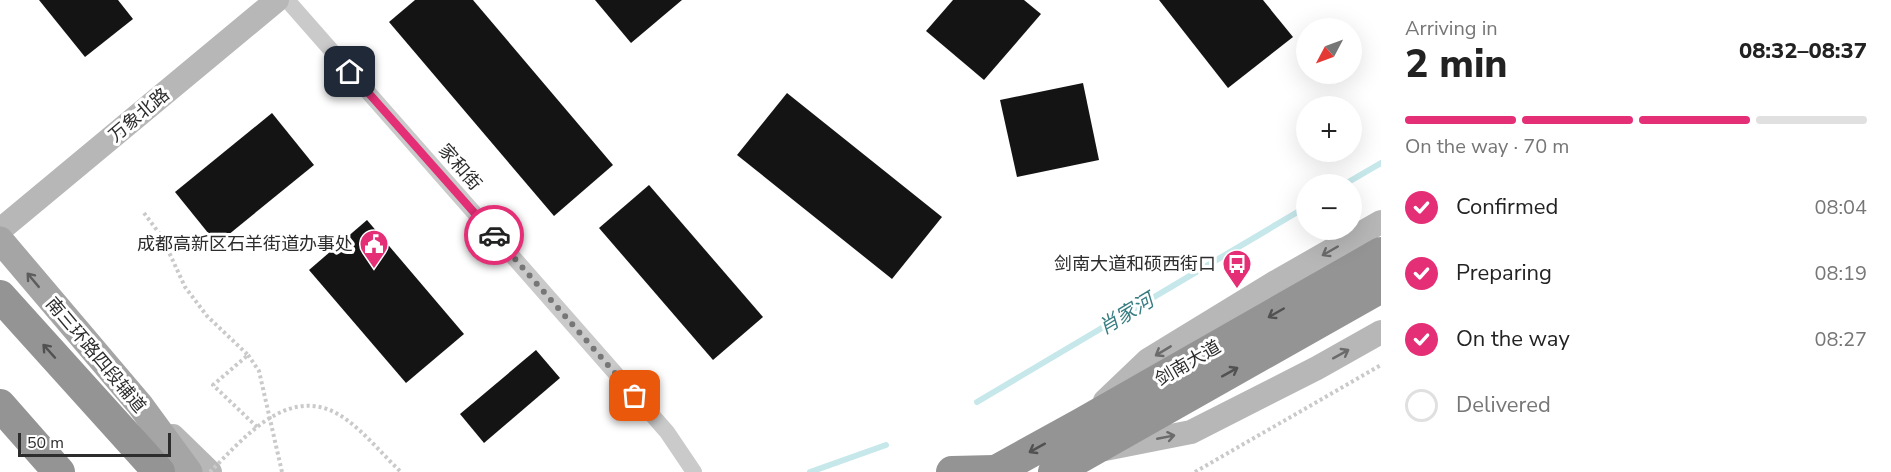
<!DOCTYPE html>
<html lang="en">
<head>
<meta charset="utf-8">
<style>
  body { margin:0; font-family:"Nunito Sans","Noto Sans SC",sans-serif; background:#f2f2f2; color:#222; height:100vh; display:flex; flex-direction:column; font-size:22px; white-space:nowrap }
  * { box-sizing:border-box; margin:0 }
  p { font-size:20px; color:#767676 }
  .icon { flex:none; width:33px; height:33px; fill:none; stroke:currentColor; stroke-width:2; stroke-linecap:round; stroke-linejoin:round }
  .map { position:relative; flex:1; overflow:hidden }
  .panel { display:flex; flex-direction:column; background:#fff; width:510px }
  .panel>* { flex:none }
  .needle { width:39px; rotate:229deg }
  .fabs { position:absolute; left:1296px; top:18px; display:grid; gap:12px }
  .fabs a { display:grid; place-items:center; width:66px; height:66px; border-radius:50%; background:#fff; box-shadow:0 6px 24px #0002; font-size:30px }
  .scale { position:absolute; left:18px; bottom:15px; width:153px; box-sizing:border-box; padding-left:6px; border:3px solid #2d2d2d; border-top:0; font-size:16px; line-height:21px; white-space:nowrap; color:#2d2d2d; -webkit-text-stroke:4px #fff; paint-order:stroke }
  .pin { position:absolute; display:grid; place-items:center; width:51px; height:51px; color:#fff; margin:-26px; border-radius:12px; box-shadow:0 3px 9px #0006 }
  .courier { position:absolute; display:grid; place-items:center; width:60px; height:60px; margin:-30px; border:4px solid #e42e76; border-radius:50%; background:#fff; color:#222; box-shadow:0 2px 8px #0007 }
  .head em { font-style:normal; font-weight:800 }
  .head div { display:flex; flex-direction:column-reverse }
  .head { display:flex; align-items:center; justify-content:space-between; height:102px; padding:0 24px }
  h1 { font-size:39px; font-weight:800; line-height:45px }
  .bar { display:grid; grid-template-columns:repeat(4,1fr); gap:9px 6px; align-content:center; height:72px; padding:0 24px }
  .bar i { height:8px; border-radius:4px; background:#e0e0e0 }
  .bar .on { background:#e42e76 }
  .bar p { grid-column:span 4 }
  ol { padding:0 24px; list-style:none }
  li { display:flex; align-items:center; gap:18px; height:66px }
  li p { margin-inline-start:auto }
  li .icon { padding:6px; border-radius:50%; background:#e42e76; color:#fff; stroke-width:4 }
  li:last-child { color:#767676 }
  li i { width:33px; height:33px; border:3px solid #e0e0e0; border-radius:50% }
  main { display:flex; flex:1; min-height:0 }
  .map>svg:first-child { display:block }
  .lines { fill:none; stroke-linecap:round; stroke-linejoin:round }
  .stream { stroke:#c6e8eb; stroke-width:6 }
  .building { fill:#141414 }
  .path { stroke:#cacaca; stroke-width:4; stroke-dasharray:3 3; stroke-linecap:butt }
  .street { stroke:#cacaca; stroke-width:16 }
  .secondary { stroke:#b7b7b7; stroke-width:24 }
  .primary { stroke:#a5a5a5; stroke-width:27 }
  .highway { stroke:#949494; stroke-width:32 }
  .path-bridge { stroke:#cacaca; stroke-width:4; stroke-dasharray:3 3; stroke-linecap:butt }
  .highway-bridge { stroke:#949494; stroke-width:32 }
  .oneway { stroke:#6b6b6b }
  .oneway2 { stroke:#5d5d5d }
  .oneway3 { stroke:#515151 }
  .done { stroke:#767676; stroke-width:6; stroke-dasharray:0 10.8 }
  .route { stroke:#e42e76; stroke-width:8 }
  .labels { text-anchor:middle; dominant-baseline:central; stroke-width:6; stroke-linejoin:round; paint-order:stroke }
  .street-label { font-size:18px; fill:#2d2d2d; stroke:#fff }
  .poi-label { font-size:18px; fill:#2d2d2d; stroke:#fff; text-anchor:end }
  .water-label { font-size:20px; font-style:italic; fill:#377d82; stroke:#fff }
</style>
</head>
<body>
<main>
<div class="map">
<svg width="1381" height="472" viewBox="0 0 1381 472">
  <rect width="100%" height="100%" fill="#fff"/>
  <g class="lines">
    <!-- stream -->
    <g class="stream">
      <polyline points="1345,184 1381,163"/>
      <polyline points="977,402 1306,207"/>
      <polyline points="810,472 886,445"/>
    </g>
  </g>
  <!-- building -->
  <g class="building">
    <polygon points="39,0 118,0 133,19 85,57"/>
    <polygon points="415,0 473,0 613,165 554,216 389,22"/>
    <polygon points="595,0 682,0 631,43"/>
    <polygon points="953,0 1024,0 1041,14 984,80 926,31"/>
    <polygon points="1159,0 1263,0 1293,37 1228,88"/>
    <polygon points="1083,83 1099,160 1017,177 1000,100"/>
    <polygon points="787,93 942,217 892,279 737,155"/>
    <polygon points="272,113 314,165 217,244 175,192"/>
    <polygon points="649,185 763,317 713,360 599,228"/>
    <polygon points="367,220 464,334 406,383 309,270"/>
    <polygon points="536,350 560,378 484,443 460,414"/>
  </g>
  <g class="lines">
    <!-- path -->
    <g class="path">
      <polyline points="144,213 162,237 185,287 207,316 248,355 213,385 257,427"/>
      <polyline points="248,355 259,371 282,472"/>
      <polyline points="1195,472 1381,365"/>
    </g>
    <!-- street -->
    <polyline class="street" points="287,0 667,432 694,472"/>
    <!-- secondary -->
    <g class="secondary">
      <polyline points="0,230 277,0"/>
      <polyline points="1105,401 1148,360 1274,283 1381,222"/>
      <polyline points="173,436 210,472"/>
      <polyline points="1105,449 1191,432 1317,368 1381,332"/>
    </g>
    <!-- primary -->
    <polyline class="primary" points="0,240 140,405 189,472"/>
    <!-- highway -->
    <g class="highway">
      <polyline points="0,405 59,472"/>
      <polyline points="952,472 995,471"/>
      <polyline points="994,472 1081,424 1381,253"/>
      <polyline points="1054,472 1381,287"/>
    </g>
    <!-- path-bridge -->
    <path class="path-bridge" d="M210 472C246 436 292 379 347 420 366 434 383 455 401 472"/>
    <!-- highway-bridge -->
    <polyline class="highway-bridge" points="0,296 159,472"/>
  </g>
  <!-- one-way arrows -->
  <defs><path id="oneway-shaft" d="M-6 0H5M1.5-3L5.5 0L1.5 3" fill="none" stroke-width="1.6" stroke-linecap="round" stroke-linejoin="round" transform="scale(1.5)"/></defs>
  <g class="oneway">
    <use href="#oneway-shaft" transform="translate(1330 251) rotate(150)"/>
    <use href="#oneway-shaft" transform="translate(1163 351) rotate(149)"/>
    <use href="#oneway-shaft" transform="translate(1341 354) rotate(-29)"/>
    <use href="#oneway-shaft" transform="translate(1166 437) rotate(-11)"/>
  </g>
  <use class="oneway2" href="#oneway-shaft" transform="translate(33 280) rotate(-130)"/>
  <g class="oneway3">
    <use href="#oneway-shaft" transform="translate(1276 313) rotate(150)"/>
    <use href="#oneway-shaft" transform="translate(49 351) rotate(-132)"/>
    <use href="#oneway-shaft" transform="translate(1230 372) rotate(-29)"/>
    <use href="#oneway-shaft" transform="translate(1037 448) rotate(151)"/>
  </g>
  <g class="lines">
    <!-- done -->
    <polyline class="done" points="494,235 635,396"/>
    <!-- route -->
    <polyline class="route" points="350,72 494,235"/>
  </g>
  <!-- icons -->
  <defs>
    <g id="civic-pin" transform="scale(1.5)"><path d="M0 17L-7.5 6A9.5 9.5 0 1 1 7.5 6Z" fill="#e42e76" stroke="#fff"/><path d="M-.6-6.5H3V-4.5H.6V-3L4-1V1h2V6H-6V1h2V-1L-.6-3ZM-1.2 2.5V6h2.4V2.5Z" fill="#fff"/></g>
    <g id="bus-pin" transform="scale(1.5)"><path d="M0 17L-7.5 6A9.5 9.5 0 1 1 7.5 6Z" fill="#e42e76" stroke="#fff"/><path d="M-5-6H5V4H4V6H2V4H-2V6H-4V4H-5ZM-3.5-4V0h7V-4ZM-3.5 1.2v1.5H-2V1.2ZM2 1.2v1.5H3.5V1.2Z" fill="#fff"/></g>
  </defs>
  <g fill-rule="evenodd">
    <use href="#civic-pin" x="374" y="244"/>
    <use href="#bus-pin" x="1237" y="264"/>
  </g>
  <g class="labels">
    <!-- street labels -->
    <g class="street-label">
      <text transform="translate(139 115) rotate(-40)">万象北路</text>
      <text transform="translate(460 167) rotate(49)">家和街</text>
      <text transform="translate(96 355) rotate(50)">南三环路四段辅道</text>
      <text transform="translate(1188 363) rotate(-30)">剑南大道</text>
    </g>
    <!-- poi labels -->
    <g class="poi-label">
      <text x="353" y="244">成都高新区石羊街道办事处</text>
      <text x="1216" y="264">剑南大道和硕西街口</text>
    </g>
    <!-- water labels -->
    <g class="water-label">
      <text transform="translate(1126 314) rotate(-31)">肖家河</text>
    </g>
  </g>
</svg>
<div class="fabs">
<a><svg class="needle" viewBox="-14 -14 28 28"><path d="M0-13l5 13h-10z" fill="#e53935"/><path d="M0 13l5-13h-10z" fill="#767676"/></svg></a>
<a>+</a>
<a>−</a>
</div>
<div class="scale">50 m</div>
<div class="pin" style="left:635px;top:396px;background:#ea580c"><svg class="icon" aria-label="bag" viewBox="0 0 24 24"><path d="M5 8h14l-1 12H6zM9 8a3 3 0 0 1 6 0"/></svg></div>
<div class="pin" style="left:350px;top:72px;background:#1f2937"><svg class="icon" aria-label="home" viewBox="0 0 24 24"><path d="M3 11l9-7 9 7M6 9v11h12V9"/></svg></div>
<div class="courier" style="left:494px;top:235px"><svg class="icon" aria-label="car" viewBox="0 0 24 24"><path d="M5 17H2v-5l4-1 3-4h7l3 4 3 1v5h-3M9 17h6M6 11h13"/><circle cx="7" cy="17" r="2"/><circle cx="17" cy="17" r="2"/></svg></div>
</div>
<section class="panel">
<div class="head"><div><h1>2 min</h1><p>Arriving in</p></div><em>08:32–08:37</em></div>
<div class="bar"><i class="on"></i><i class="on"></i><i class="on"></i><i></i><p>On the way · 70 m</p></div>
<ol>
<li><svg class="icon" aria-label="check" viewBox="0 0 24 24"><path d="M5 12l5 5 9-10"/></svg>Confirmed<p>08:04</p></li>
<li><svg class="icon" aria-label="check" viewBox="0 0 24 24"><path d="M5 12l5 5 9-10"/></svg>Preparing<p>08:19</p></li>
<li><svg class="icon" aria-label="check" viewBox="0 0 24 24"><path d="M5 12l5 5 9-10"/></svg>On the way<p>08:27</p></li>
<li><i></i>Delivered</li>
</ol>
</section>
</main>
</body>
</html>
